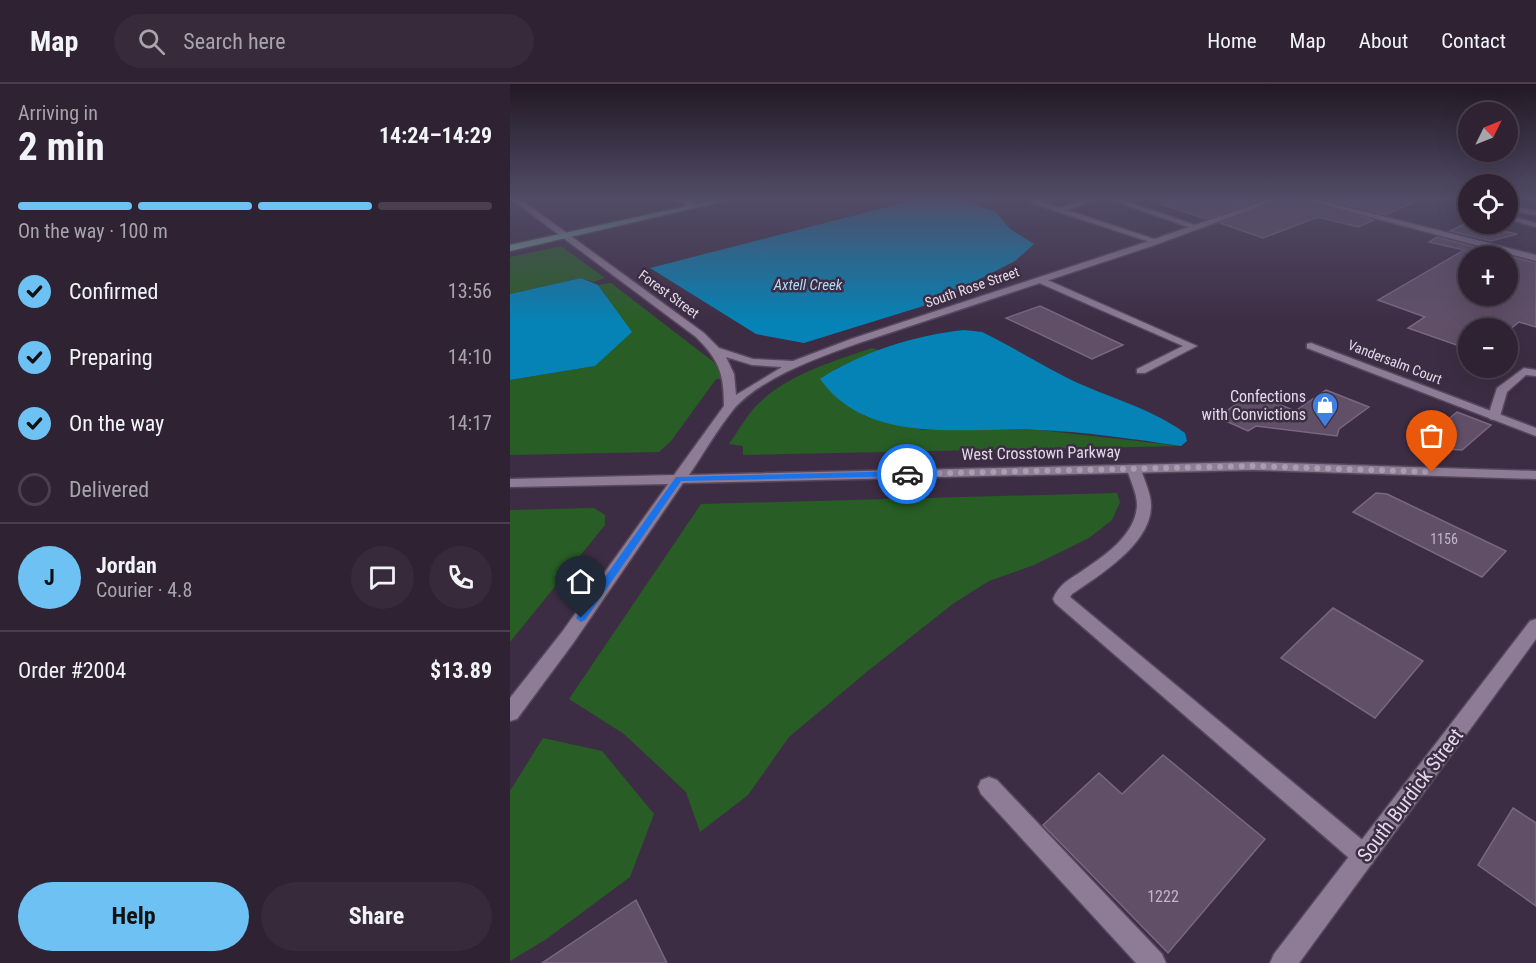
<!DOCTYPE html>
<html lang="en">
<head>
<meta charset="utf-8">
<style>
  body { margin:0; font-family:"Roboto Condensed",sans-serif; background:#362a3b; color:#f1f3f6; height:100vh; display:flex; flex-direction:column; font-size:22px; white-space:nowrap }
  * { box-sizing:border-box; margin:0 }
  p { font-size:20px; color:#a7a4ac }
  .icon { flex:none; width:33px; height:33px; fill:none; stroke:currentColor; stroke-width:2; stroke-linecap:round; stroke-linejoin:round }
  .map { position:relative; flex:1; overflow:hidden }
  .side { display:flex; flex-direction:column; background:#2e2233; width:510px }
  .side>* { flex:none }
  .needle { width:39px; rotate:47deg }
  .fabs { position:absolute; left:948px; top:18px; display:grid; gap:12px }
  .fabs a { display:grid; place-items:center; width:60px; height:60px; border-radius:50%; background:#2e2233; box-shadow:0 6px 24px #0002,0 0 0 2px #493f4e; font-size:30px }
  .pin { position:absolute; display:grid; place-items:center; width:51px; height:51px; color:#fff; margin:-62px -26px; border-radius:50% 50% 50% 0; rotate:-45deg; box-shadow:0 0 6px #0007 }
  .pin .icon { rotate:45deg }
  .courier { position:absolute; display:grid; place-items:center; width:60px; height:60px; margin:-30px; border:4px solid #1a73e8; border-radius:50%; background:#fff; color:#222; box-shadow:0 2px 8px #0007 }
  .head em { font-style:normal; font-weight:700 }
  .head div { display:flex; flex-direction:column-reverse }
  .head { display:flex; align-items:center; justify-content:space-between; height:102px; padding:0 18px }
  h1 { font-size:39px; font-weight:700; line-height:45px }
  .bar { display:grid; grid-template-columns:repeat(4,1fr); gap:9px 6px; align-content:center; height:72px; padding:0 18px }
  .bar i { height:8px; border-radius:4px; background:#493f4e }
  .bar .current { background:#6ec2f3 }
  .bar p { grid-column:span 4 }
  .line { display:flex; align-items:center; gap:15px; padding:0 18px; border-top:2px solid #493f4e }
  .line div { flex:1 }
  .round { display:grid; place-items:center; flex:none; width:63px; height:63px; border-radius:32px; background:#362a3b }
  ol { padding:0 18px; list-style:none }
  li { display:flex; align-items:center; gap:18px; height:66px }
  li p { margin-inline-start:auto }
  li .icon { padding:6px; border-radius:50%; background:#6ec2f3; color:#111; stroke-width:4 }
  li:last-child { color:#a7a4ac }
  li i { width:33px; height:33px; border:3px solid #493f4e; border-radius:50% }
  .button { display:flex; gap:12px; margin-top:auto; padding:12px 18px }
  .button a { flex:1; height:69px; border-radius:36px; background:#6ec2f3; color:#111; font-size:24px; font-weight:700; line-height:69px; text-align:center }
  .button a+a { background:#362a3b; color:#f1f3f6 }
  header { display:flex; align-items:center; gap:36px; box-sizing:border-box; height:84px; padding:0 30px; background:#2e2233; border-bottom:2px solid #493f4e }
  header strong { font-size:28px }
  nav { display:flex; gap:33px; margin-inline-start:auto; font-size:21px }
  .search { width:420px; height:54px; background:#362a3b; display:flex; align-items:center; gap:15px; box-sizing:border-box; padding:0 21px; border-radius:33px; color:#a7a4ac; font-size:22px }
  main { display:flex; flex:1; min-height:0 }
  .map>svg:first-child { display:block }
  .green { fill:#285e25 }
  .water { fill:#0583b6 }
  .building { fill:#614f68; stroke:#796680; stroke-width:1.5; fill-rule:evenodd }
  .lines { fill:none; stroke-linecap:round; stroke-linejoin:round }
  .service-casing { stroke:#56485b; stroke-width:3 }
  .minor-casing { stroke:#56485b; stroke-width:3 }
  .primary-casing { stroke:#56485b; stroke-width:3 }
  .service { fill:#8e7b96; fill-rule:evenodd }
  .minor { fill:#8e7b96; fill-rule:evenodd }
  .primary { fill:#71a093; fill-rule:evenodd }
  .route { fill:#1a73e8 }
  .done { stroke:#a99dae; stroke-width:6; stroke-dasharray:0 10.8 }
  .labels { text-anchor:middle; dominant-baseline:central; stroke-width:5; stroke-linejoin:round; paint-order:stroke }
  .far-street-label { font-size:14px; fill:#e3d9e7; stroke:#3d2d44 }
  .number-label { font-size:14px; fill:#c2b6c7 }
  .far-water-label { font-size:15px; font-style:italic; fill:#addaf6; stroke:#3d2d44 }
  .poi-label { font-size:16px; fill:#e3d9e7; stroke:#3d2d44; text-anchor:end }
  .street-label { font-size:16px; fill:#e3d9e7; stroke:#3d2d44 }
  .near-number-label { font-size:16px; fill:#c2b6c7 }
  .near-street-label { font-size:20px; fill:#e3d9e7; stroke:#3d2d44 }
</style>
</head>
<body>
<header>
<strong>Map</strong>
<div class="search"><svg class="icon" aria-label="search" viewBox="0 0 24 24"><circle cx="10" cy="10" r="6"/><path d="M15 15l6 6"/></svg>Search here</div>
<nav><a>Home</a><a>Map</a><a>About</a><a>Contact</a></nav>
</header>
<main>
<section class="side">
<div class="head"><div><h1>2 min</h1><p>Arriving in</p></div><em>14:24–14:29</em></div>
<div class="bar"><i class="current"></i><i class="current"></i><i class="current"></i><i></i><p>On the way · 100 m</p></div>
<ol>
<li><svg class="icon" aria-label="check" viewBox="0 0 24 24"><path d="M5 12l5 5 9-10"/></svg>Confirmed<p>13:56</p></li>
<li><svg class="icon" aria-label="check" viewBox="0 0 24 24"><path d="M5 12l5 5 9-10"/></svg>Preparing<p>14:10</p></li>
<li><svg class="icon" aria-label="check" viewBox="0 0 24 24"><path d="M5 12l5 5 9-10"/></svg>On the way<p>14:17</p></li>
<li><i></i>Delivered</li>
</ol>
<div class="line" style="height:108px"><b class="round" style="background:#6ec2f3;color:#111">J</b><div><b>Jordan</b><p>Courier · 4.8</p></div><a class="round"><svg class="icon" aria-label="chat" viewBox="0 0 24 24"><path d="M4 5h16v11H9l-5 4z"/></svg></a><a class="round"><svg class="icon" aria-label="phone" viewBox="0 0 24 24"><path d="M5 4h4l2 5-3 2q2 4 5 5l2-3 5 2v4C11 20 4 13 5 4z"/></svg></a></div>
<div class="line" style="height:78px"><div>Order #2004</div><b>$13.89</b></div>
<div class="button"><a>Help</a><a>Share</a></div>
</section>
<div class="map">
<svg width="1026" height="879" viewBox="0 0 1026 879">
  <rect width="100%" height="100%" fill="#3d2d44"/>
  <!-- green -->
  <g class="green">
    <polygon points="51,162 95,194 84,198 71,194 0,210 0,173"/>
    <polygon points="101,199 210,283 213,295 206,295 161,357 149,368 0,371 0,296 85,282 97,213 88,201"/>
    <path d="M362 264 370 267 325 285 323 310 355 332 413 346H529L671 362 233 371V362L219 360C228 347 236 333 246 322 277 290 322 278 362 264Z"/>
    <polygon points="607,409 610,418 602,436 579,454 524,481 479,497 444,519 359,586 279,653 238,711 190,748 176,708 114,650 59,615 191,420"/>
    <polygon points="84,424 95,431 95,441 0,558 0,426"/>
    <polygon points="33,654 92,667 144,730 120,793 35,856 0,877 0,707"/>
  </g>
  <!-- water -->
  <g class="water">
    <polygon points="408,115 446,115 485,127 500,145 524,160 505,177 423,219 294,259 246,250 140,184"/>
    <polygon points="71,194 88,201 122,248 85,282 0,296 0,210"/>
    <path d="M454 246 472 248C507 265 540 287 575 302 610 317 643 326 675 349L677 357 671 362C624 355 576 348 529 346 457 342 359 364 310 295 351 268 406 251 454 246Z"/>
  </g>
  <!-- building -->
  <g class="building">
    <polygon points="651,115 752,115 696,135 650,120"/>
    <polygon points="772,115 790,115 864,136 848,143 808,133 753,154 710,139"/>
    <polygon points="815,115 911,115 876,131"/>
    <polygon points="958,138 958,140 1007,150 981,157 940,147"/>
    <path d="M927 153 1026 179V243L1009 238 998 247V244H958V265L898 244 915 233 868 216 954 166 919 158ZM958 172H998V212H958Z"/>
    <polygon points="530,222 613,261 582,275 496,234"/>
    <polygon points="816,306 859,323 829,345 827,352 746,342 738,347 707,333 743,309 785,327"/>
    <polygon points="947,328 981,341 952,366 904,363"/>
    <polygon points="866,409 877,410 996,467 972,493 843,428"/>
    <polygon points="823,524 913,577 865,634 771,574"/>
    <polygon points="653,671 755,755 658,869 533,741 589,689 612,710"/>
    <polygon points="1003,724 1026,739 1026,822 968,781"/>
    <polygon points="126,816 157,879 32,879"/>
  </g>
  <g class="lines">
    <!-- service casing -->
    <g class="service-casing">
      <g id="service">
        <polygon points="167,115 177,115 189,123 182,125"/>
        <polygon points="312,115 324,115 320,117"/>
        <polygon points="522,115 534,115 531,117 549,124 576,115 588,115 557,126 650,157 643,159 521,119"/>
        <polygon points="598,115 610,115 691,143 684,145"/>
        <polygon points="1002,122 1026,127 1026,131 1003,127 998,129 998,124"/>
        <polygon points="998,131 1026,139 1026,143 998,135"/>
        <polygon points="527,194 533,194 687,262 635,289 627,289 627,285 673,262 527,198"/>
        <polygon points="1014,284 1026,286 1026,292 1016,291 997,308 990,332 984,336 980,335 978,332 987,304"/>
        <path d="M624 381 631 385C634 396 641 409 641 421 642 459 590 491 562 510L560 513 862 764 865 772 862 780 854 783 846 780 545 519 543 515C549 500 559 496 572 487 594 472 626 451 627 421 627 409 620 396 617 385Z"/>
        <polygon points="479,693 487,696 652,870 656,879 626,879 471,710 468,703 471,696"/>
      </g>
    </g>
    <!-- minor casing -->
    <g class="minor-casing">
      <g id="minor">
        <path d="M1 115H10L194 249 209 264 243 275 283 277 341 255 636 158 759 115H770L642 162 349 259C310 273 251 293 223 326 207 346 194 369 179 391L743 378 1026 387V395L743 386 173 399 64 558 7 635 0 637V614L52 548 158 400 0 403V395L164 391 214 322C214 289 209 276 186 253ZM216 273 242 281 272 283 226 311 224 290Z"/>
        <polygon points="792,115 805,115 1026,171 1026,177"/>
        <polygon points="801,259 1026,344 1026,352 797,264 797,260"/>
        <polygon points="1026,535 1026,555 789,879 760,879 764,870 1020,537"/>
      </g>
    </g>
    <!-- primary casing -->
    <g class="primary-casing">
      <polygon id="primary" points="209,115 223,115 0,167 0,161"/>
    </g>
    <!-- service -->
    <use href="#service" class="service"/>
    <!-- minor -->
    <use href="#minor" class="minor"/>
    <!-- primary -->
    <use href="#primary" class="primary"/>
  </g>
  <!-- sky -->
  <linearGradient id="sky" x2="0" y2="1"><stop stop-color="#221925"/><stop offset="0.48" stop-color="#514c67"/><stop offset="1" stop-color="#514c67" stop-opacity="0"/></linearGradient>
  <rect width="1026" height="238" fill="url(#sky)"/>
  <!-- route -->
  <polygon class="route" points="397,387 401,388 401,392 171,397 75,536 71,538 66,534 166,393"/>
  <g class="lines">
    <!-- done -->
    <polyline class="done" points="397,390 743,382 922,388"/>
  </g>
  <!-- icons -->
  <defs>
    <g id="shop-pin" transform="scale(1.35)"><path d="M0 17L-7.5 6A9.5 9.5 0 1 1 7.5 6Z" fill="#3f7fe0" stroke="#3d2d44"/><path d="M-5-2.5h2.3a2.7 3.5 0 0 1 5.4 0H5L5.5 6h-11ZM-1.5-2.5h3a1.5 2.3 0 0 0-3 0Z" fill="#fff"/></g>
  </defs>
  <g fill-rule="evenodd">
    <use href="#shop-pin" x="815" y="321"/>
  </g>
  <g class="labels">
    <!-- far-street labels -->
    <g class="far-street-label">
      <text transform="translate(462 203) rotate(-19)">South Rose Street</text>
      <text transform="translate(159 210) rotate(36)">Forest Street</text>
      <text transform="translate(885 278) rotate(21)">Vandersalm Court</text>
    </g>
    <!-- number labels -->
    <g class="number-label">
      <text x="934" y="455">1156</text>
    </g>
    <!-- far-water labels -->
    <g class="far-water-label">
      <text x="298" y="201">Axtell Creek</text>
    </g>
    <!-- poi labels -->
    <g class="poi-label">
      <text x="796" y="312">Confections<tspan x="796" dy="18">with Convictions</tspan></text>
    </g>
    <!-- street labels -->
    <g class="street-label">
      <text transform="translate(531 369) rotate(-1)">West Crosstown Parkway</text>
    </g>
    <!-- near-number labels -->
    <g class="near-number-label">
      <text x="653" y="812">1222</text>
    </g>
    <!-- near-street labels -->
    <g class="near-street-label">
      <text transform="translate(900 711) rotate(-53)">South Burdick Street</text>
    </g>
  </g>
</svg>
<div class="fabs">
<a><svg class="needle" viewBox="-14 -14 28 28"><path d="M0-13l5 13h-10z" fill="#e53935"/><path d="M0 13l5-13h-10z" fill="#a7a4ac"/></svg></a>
<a><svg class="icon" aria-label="locate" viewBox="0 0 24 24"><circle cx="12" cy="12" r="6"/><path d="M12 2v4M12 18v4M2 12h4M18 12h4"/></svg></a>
<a>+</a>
<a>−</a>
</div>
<div class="pin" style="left:922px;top:388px;background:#ea580c"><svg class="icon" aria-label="bag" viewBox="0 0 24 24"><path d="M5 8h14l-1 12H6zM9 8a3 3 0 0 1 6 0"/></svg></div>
<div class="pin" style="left:71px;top:534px;background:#1f2937"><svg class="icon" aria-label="home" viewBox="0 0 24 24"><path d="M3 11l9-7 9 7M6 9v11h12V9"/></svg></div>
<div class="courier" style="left:397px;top:390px"><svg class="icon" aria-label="car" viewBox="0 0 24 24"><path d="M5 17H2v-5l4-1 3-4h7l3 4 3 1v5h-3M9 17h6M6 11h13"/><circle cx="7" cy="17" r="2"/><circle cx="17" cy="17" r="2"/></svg></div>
</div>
</main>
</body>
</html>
